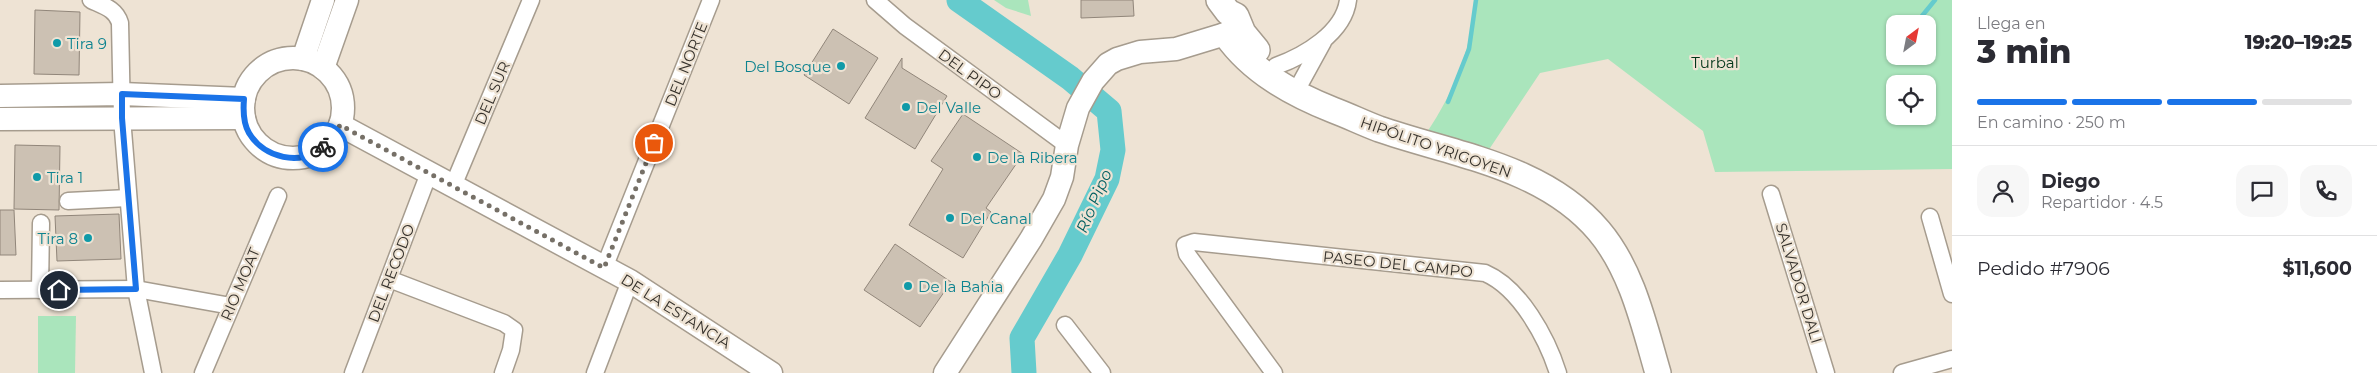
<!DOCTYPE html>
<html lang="es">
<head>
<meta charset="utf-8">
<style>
  body { margin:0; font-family:Montserrat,sans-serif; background:#f7f7f7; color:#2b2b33; height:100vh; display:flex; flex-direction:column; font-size:19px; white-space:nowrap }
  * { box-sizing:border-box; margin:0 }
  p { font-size:16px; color:#7c7c81 }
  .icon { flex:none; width:28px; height:28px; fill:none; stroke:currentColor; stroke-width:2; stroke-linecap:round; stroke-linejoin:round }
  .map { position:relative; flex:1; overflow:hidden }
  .sheet { display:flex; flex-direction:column; background:#fff; width:425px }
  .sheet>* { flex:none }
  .needle { width:32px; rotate:32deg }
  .fabs { position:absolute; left:1886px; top:15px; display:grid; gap:10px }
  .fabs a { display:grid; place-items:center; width:50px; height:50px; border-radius:10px; background:#fff; box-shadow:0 1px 4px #0004; font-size:25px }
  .pin { position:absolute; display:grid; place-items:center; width:42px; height:42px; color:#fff; margin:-21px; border:2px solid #fff; border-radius:50%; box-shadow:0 1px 5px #0007 }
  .courier { position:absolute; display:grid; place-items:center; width:50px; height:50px; margin:-25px; border:4px solid #1a73e8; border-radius:50%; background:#fff; color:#222; box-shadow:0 1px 6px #0007 }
  .summary em { font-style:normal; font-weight:800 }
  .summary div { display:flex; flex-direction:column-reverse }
  .summary { display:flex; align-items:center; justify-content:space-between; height:85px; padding:0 25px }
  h1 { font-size:32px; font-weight:800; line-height:38px }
  .bar { display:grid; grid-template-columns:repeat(4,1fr); gap:8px 5px; align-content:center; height:60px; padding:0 25px }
  .bar i { height:6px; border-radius:4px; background:#e1e1e2 }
  .bar .active { background:#1a73e8 }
  .bar p { grid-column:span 4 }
  .line { display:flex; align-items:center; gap:12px; padding:0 25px; border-top:1px solid #e1e1e2 }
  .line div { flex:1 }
  .round { display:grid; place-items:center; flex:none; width:52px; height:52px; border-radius:15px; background:#f7f7f7 }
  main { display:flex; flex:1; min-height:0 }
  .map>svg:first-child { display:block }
  .green { fill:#aae5bc; fill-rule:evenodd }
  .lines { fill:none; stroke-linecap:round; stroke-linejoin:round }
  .stream { stroke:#65cbcd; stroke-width:4.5 }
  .river { stroke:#65cbcd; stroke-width:25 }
  .building { fill:#ccc1b3; stroke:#91867a }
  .street-casing { stroke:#a69c8e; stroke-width:19 }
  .secondary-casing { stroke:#a69c8e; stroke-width:25 }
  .primary-casing { stroke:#a69c8e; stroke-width:28 }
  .street { stroke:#fff; stroke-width:16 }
  .secondary { stroke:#fff; stroke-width:22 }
  .primary { stroke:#fff; stroke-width:25 }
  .done { stroke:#767067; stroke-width:5; stroke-dasharray:0 9 }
  .route { stroke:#1a73e8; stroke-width:6 }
  .culture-dot { fill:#0f9aa8; stroke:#eee3d4; stroke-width:2 }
  .labels { text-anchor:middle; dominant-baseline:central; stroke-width:4.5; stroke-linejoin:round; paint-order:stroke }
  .culture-label { font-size:15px; fill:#0d838f; stroke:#eee3d4; text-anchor:start }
  .park-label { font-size:15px; fill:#003619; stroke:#eee3d4 }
  .street-label { font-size:15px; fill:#36322c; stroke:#eee3d4 }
  .water-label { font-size:16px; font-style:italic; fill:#005e60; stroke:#eee3d4 }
</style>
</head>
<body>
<main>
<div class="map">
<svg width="1952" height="373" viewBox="0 0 1952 373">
  <rect width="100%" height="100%" fill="#eee3d4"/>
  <!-- green -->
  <g class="green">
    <polygon points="994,0 1028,0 1031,16 1006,8"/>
    <path d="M1474 0H1952V169L1715 172 1703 131 1608 59 1540 73 1482 160 1421 141C1450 100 1473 51 1474 0ZM1895 24H1928V56H1895ZM1895 84H1928V116H1895Z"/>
    <polygon points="38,316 76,316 75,373 38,373"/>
  </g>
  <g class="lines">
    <!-- stream -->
    <g class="stream">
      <polyline points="1922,16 1935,0"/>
      <polyline points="1448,102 1469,49 1476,0"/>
    </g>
    <!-- river -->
    <polyline class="river" points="959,0 1070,78 1109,111 1113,150 1107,179 1070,255 1022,338 1024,373"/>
  </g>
  <!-- building -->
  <g class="building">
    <polygon points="1081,0 1133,0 1134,16 1081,18"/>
    <polygon points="35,10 80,12 79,75 34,74"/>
    <polygon points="833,29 878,58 849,104 804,75"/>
    <polygon points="902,58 902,68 947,96 915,149 865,118"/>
    <polygon points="963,114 1023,154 986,208 991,212 963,258 909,225 943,169 931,161"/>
    <polygon points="15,145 60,146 59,210 14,209"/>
    <polygon points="0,210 14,210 16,255 0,255"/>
    <polygon points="119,214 121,259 57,261 55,216"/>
    <polygon points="895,244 951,282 920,327 864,290"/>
  </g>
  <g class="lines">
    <!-- street casing -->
    <g class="street-casing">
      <g id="street">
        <path d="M91 0C104 6 116 9 120 23L122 118 136 289 153 373"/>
        <polyline points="875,0 905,26 1067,145"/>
        <path d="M1276 66C1304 56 1344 33 1348 0"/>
        <polyline points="1295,93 1323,42"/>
        <polyline points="453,186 531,0"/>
        <polyline points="1771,194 1826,373"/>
        <polyline points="68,201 128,198"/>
        <polyline points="1930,217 1952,294"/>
        <polyline points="604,268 711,0"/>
        <polyline points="389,279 504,323 514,330 511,350 503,373"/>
        <polyline points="0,290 136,289 231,306"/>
        <polyline points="40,290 41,223"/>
        <polyline points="1065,325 1102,373"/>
        <polyline points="203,373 278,196"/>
        <polyline points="353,373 429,173"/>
        <polyline points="595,373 630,281"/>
        <path d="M1274 373 1187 254 1185 245 1194 242 1485 273C1520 288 1547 338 1558 373"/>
        <polyline points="1902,373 1952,359"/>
      </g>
    </g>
    <!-- secondary casing -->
    <g class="secondary-casing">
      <g id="secondary">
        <circle cx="293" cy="108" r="50"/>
        <polyline points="303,59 323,0"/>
        <polyline points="323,68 347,0"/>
        <polyline points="0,96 122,94 244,99"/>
        <polyline points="0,119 244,118"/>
        <polyline points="340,125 630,281 771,373"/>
        <polyline points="945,373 1031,239 1054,199 1062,177 1067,145 1078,108 1093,81 1108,64 1117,59 1140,52 1176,49 1222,35"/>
      </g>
    </g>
    <!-- primary casing -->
    <g class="primary-casing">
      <g id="primary">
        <polyline points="1219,0 1228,12 1236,16 1243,33 1257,50"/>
        <path d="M1226 35C1252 72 1293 94 1333 110 1349 116 1363 123 1379 129 1454 155 1544 166 1599 231 1632 270 1644 325 1658 373"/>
      </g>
    </g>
    <!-- street -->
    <use href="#street" class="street"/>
    <!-- secondary -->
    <use href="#secondary" class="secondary"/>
    <!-- primary -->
    <use href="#primary" class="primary"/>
  </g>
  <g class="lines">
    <!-- done -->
    <polyline class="done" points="323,147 332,140 340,125 604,268 654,143"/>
    <!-- route -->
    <path class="route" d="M59 290 136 289 122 118V94L244 99C243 111 243 123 249 133 264 158 301 167 323 147"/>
  </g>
  <!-- markers -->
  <g class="culture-dot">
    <circle cx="57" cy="43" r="5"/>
    <circle cx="841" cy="66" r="5"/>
    <circle cx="906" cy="107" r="5"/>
    <circle cx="977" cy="157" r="5"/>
    <circle cx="37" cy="177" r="5"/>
    <circle cx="950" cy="218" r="5"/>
    <circle cx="88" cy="238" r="5"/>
    <circle cx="908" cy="286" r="5"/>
  </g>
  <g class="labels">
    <!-- culture labels -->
    <g class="culture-label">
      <text x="67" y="43">Tira 9</text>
      <text x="831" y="66" text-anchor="end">Del Bosque</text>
      <text x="916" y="107">Del Valle</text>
      <text x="987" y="157">De la Ribera</text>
      <text x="47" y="177">Tira 1</text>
      <text x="960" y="218">Del Canal</text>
      <text x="78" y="238" text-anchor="end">Tira 8</text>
      <text x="918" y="286">De la Bahia</text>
    </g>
    <!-- park labels -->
    <g class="park-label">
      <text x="1715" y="62">Turbal</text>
    </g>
    <!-- street labels -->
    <g class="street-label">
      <text transform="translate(686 64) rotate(-68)">DEL NORTE</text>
      <text transform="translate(970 74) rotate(36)">DEL PIPO</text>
      <text transform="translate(492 93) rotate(-67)">DEL SUR</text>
      <text transform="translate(1436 147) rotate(19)">HIPÓLITO YRIGOYEN</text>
      <text transform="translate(1398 264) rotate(6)">PASEO DEL CAMPO</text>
      <text transform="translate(391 273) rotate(-69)">DEL RECODO</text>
      <text transform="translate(1799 283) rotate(73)">SALVADOR DALI</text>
      <text transform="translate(240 284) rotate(-67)">RIO MOAT</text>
      <text transform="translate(676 311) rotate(32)">DE LA ESTANCIA</text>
    </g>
    <!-- water labels -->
    <g class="water-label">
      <text transform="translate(1094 201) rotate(-67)">Río Pipo</text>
    </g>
  </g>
</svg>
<div class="fabs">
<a><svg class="needle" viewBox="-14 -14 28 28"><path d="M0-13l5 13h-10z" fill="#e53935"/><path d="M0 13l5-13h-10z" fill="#7c7c81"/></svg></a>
<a><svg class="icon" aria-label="locate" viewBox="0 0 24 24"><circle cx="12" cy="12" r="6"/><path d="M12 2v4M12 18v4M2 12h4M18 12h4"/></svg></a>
</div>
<div class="pin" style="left:654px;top:143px;background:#ea580c"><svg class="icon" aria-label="bag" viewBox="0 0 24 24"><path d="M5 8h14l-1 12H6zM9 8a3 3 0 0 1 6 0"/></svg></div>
<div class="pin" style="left:59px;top:290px;background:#1f2937"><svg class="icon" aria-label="home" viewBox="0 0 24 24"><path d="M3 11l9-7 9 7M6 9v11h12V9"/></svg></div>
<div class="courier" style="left:323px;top:147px"><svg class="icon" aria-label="bike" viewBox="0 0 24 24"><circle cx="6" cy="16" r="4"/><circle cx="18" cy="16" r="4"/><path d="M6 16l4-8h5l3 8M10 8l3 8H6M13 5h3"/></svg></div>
</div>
<section class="sheet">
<div class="summary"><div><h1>3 min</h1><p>Llega en</p></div><em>19:20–19:25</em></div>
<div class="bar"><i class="active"></i><i class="active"></i><i class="active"></i><i></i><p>En camino · 250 m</p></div>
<div class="line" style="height:90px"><a class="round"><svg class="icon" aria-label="person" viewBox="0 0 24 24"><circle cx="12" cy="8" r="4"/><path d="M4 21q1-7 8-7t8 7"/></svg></a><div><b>Diego</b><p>Repartidor · 4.5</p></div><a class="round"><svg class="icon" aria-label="chat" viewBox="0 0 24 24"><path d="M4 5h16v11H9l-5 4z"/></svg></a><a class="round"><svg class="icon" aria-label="phone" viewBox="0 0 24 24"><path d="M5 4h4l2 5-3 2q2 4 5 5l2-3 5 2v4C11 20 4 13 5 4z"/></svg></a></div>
<div class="line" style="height:65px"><div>Pedido #7906</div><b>$11,600</b></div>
</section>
</main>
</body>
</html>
